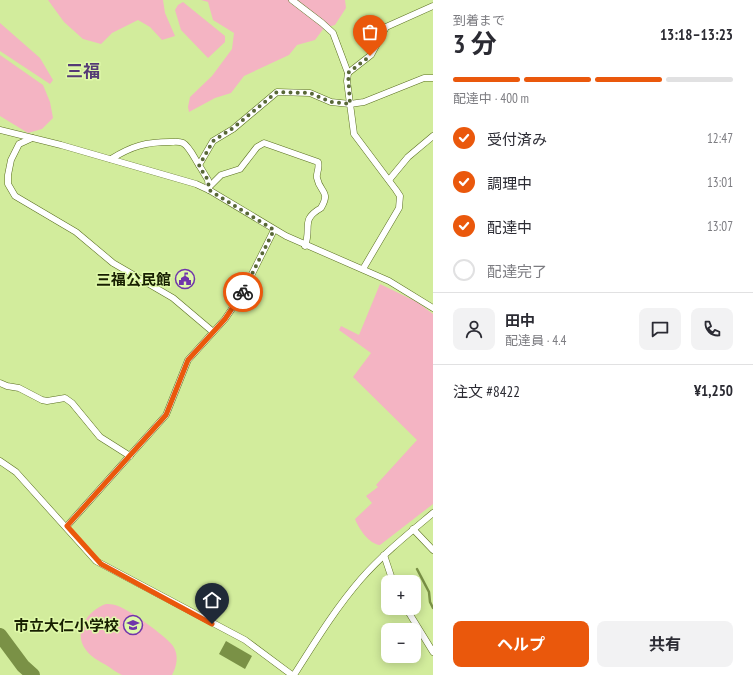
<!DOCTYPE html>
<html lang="ja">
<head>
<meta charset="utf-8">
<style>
  body { margin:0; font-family:"PT Sans Narrow","Noto Sans JP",sans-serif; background:#f2f2f3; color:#2b2b33; height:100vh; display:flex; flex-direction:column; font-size:15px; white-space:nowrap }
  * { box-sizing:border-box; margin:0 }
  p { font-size:13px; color:#7c7c81 }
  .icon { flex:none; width:22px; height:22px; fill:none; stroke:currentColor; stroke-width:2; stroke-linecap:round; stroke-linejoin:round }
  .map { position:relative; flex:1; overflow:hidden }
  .panel { display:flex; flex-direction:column; background:#fff; width:320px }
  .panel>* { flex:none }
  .tools { position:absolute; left:381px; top:575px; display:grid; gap:8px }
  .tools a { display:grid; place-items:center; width:40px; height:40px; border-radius:8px; background:#fff; box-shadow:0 2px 10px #0003; font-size:20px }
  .pin { position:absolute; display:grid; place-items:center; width:34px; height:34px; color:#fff; margin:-41px -17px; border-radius:50% 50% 50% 0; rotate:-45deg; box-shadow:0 0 4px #0007 }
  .pin .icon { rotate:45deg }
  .courier { position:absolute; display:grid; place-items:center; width:40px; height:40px; margin:-20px; border:3px solid #ea580c; border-radius:50%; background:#fff; color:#222; box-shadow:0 1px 5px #0007 }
  .head em { font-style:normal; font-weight:700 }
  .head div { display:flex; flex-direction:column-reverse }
  .head { display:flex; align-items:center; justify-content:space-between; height:68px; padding:0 20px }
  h1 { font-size:26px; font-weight:700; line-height:30px }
  .bar { display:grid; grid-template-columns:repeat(4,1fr); gap:6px 4px; align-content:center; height:48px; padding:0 20px }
  .bar i { height:5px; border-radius:3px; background:#e1e1e2 }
  .bar .active { background:#ea580c }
  .bar p { grid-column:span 4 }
  .line { display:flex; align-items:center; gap:10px; padding:0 20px; border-top:1px solid #e1e1e2 }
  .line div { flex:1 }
  .round { display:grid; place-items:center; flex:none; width:42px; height:42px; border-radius:8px; background:#f2f2f3 }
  ol { padding:0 20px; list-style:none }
  li { display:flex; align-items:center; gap:12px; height:44px }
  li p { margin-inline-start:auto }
  li .icon { padding:4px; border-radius:50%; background:#ea580c; color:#fff; stroke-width:4 }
  li:last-child { color:#7c7c81 }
  li i { width:22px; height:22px; border:2px solid #e1e1e2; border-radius:50% }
  .button { display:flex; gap:8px; margin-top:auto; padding:8px 20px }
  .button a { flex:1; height:46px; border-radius:8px; background:#ea580c; color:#fff; font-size:16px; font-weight:700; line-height:46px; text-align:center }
  .button a+a { background:#f2f2f3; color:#2b2b33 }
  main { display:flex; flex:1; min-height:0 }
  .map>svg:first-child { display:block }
  .green { fill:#f4b4c3 }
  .water { fill:#7a9146 }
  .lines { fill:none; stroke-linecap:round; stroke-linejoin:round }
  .stream { stroke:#7a9146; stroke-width:2.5 }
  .river { stroke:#7a9146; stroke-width:14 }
  .street-casing { stroke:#5a6f20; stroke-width:7 }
  .street { stroke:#fff; stroke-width:6 }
  .done { stroke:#586737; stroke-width:4; stroke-dasharray:0 7.2 }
  .route { stroke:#ea580c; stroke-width:5 }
  .labels { text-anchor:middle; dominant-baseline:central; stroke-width:3; stroke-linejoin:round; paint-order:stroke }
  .poi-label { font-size:15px; font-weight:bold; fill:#171f01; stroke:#dff9a9; text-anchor:end }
  .quarter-label { font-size:17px; font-weight:bold; fill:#553a76; stroke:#dff9a9 }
</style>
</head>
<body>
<main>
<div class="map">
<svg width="433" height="675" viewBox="0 0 433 675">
  <rect width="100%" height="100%" fill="#d2ec9c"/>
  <!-- green -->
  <g class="green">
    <polygon points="48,0 163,0 165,13 175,36 162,40 150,27 138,20 112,33 101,44 83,39 64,22"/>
    <polygon points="201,0 345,0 346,8 335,25 324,28 315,40 297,45 289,55 244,76 231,93 215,98 189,112 188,107 190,97 212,76 232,49 234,33 213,20 208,2"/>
    <polygon points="183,2 225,36 225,42 208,58 181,30 175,10 178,5"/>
    <polygon points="0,23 40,58 53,80 50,84 0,51"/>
    <polygon points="0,55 43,85 50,102 53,118 42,129 28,133 0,116"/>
    <path d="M380 284 417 302 433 314V504L380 545C369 544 359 529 355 519L372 503 366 496 378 487 376 485 417 440 353 377 371 353 339 330 341 326 359 335Z"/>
    <path d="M106 604C109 604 112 604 115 605 126 607 167 637 173 646 179 655 177 666 172 675 161 675 130 675 122 675 117 673 111 668 106 665 99 661 91 657 86 650 72 632 88 610 106 604Z"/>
  </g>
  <!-- water -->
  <polygon class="water" points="226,641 252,656 245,669 219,654"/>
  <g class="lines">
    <!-- stream -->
    <polyline class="stream" points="417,569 429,592 430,602 433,608"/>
    <!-- river -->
    <polyline class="river" points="0,635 23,666 33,675"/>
    <!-- street casing -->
    <g class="street-casing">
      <g id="street">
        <polyline points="292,0 322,23 333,33 348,73"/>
        <polyline points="0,130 61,145 196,184 209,190 286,236 389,281 433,308"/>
        <polyline points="32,138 19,144 11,160 8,175 8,184 15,196 76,232 113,263 173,298 212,331"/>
        <path d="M111 159C132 146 146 142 170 142 174 142 179 141 183 143 189 146 195 159 199 165"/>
        <polyline points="389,180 408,157 433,136"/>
        <path d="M210 186 221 175 240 169 257 147 264 143 318 162C320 168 316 173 317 178 320 193 331 191 321 208 300 220 312 227 305 246"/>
        <polyline points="209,190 208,180 199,165 213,141 233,129 277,92 310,93 331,102 350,104 364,102 424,78 433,78"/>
        <polyline points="363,269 399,208 400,196 396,190 354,134 347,81 348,73 371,55 386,27 433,6"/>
        <polyline points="0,383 7,386 19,388 42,400 47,401 65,398 72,403 100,437 130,456"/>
        <polyline points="0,461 16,472 96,561 245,640 292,675"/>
        <polyline points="67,526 166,415 188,360 225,319 242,294 274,230"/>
        <polyline points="413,529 433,550"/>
        <polyline points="384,555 393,582"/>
        <polyline points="406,608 433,652"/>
        <path d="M294 675C315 642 335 609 361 579 382 555 408 534 433 513"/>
      </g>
    </g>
    <!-- street -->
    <use href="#street" class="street"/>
  </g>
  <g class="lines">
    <!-- done -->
    <polyline class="done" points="243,292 274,230 209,190 208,180 199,166 213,141 233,128 277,92 310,93 331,102 350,104 348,73 370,56"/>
    <!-- route -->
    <polyline class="route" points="212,624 101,564 67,526 166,415 188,360 225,319 243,292"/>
  </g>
  <!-- icons -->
  <defs>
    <g id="civic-ring" transform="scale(1)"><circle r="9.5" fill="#dff9a9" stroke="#7035ab" stroke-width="1.5"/><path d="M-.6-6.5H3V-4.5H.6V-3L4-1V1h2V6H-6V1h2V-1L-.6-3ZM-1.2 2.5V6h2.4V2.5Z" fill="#7035ab"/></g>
    <g id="school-ring" transform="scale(1)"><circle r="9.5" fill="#dff9a9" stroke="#7035ab" stroke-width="1.5"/><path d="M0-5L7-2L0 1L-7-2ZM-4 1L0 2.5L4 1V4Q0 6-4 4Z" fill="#7035ab"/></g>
  </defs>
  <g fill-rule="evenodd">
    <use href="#civic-ring" x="185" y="279"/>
    <use href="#school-ring" x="133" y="625"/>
  </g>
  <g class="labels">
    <!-- poi labels -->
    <g class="poi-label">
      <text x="171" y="279">三福公民館</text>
      <text x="119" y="625">市立大仁小学校</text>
    </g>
    <!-- quarter labels -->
    <g class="quarter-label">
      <text x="83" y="71">三福</text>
    </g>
  </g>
</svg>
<div class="tools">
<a>+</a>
<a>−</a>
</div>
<div class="pin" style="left:370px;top:56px;background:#ea580c"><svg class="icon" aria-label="bag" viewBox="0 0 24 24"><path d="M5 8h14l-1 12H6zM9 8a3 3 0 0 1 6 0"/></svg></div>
<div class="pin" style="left:212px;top:624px;background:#1f2937"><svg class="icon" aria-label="home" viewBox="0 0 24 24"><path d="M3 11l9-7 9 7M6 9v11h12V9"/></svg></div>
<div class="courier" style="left:243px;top:292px"><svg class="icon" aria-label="bike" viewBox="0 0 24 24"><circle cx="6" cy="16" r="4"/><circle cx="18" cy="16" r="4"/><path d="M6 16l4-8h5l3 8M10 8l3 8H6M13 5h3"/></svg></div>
</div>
<section class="panel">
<div class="head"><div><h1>3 分</h1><p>到着まで</p></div><em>13:18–13:23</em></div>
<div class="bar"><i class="active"></i><i class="active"></i><i class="active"></i><i></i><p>配達中 · 400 m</p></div>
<ol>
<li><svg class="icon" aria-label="check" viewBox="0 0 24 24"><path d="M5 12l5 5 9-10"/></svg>受付済み<p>12:47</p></li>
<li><svg class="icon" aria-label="check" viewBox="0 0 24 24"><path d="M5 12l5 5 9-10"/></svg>調理中<p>13:01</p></li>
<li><svg class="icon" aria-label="check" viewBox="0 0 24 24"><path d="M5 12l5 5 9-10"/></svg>配達中<p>13:07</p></li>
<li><i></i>配達完了</li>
</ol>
<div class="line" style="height:72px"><a class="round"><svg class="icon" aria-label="person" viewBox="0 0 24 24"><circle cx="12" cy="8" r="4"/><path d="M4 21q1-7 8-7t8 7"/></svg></a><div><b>田中</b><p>配達員 · 4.4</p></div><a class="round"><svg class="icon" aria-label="chat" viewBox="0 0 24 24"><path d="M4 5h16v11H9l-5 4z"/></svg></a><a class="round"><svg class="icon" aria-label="phone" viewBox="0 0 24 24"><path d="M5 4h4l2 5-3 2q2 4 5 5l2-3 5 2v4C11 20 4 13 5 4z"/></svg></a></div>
<div class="line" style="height:52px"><div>注文 #8422</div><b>¥1,250</b></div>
<div class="button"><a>ヘルプ</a><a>共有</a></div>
</section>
</main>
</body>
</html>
